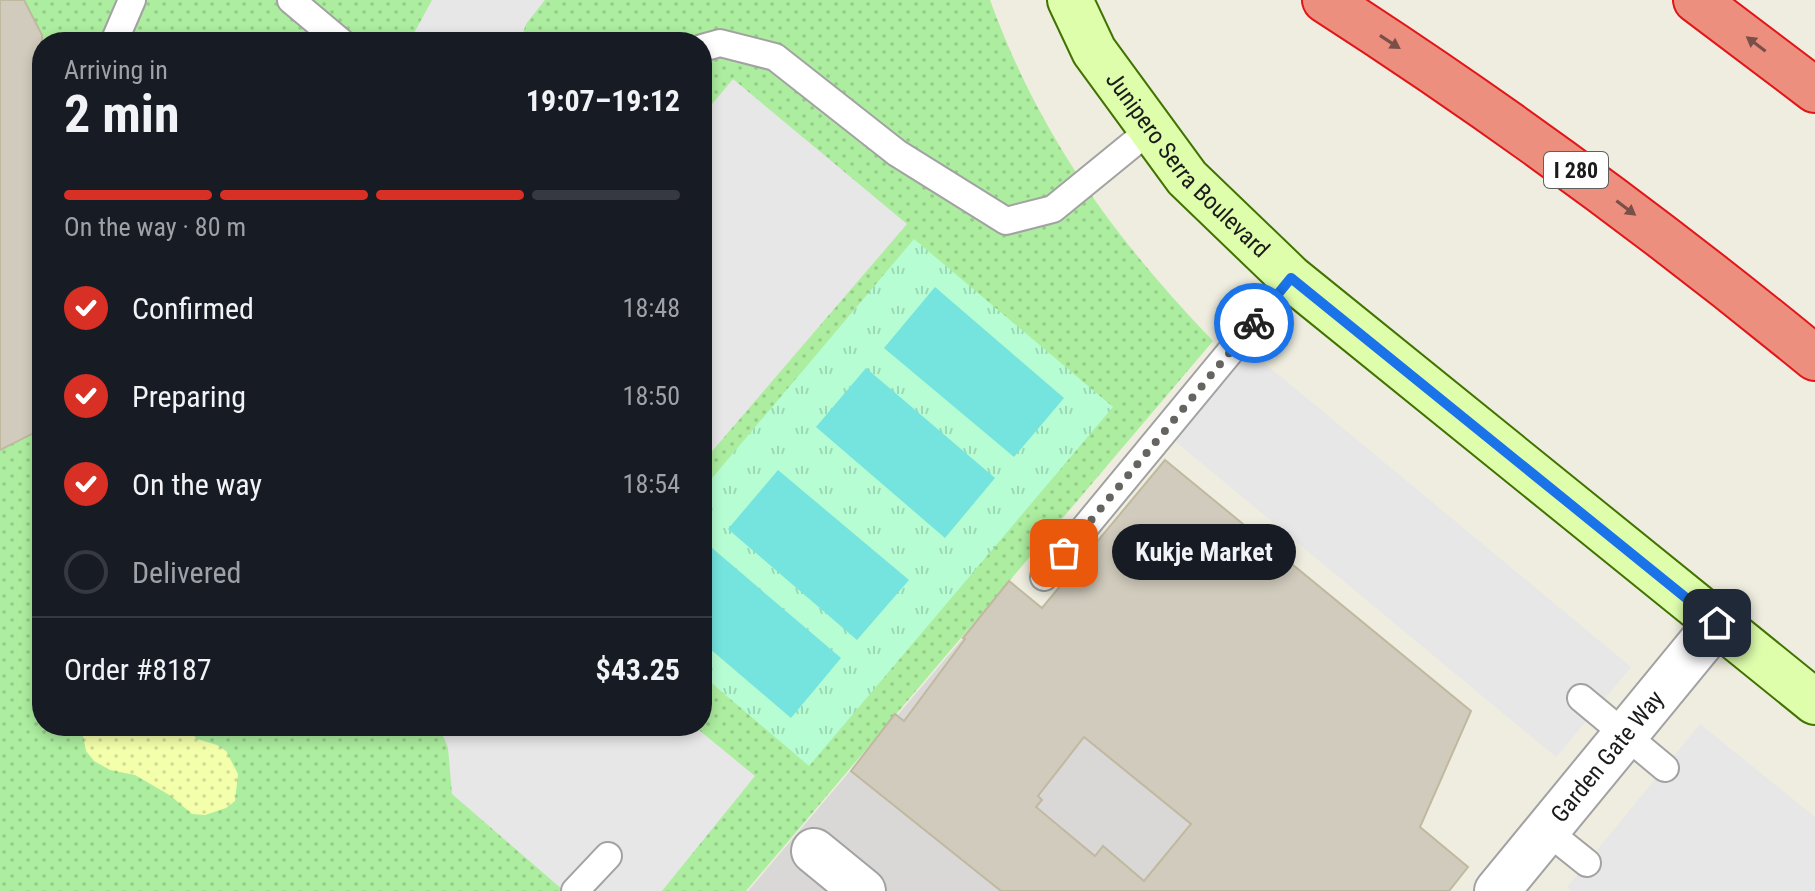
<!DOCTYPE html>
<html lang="en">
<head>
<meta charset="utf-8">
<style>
  body { margin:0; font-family:"Roboto Condensed",sans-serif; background:#20242c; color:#f1f3f6; height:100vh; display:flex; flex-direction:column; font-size:30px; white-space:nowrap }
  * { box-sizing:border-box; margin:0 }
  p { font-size:26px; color:#9ea1a6 }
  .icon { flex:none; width:44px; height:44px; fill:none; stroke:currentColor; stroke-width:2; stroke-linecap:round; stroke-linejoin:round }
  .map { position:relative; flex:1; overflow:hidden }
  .panel { position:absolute; left:32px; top:32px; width:680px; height:704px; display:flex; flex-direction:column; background:#171b24; border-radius:32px; box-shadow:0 4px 12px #0003 }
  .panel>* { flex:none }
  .pin { position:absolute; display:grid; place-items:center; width:68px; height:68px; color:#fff; margin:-34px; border-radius:16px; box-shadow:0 4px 12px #0006 }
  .courier { position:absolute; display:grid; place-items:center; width:80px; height:80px; margin:-40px; border:6px solid #1a73e8; border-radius:50%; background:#fff; color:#222; box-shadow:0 2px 10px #0007 }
  .bubble { position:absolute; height:56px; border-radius:28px; background:#171b24; box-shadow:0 4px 12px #0003; font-size:26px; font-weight:700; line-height:56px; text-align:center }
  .head em { font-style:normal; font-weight:700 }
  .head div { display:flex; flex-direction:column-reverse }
  .head { display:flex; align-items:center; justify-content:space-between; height:136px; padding:0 32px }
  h1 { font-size:52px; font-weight:700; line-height:60px }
  .bar { display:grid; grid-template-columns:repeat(4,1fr); gap:12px 8px; align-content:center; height:96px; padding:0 32px }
  .bar i { height:10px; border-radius:6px; background:#363941 }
  .bar .selected { background:#d93025 }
  .bar p { grid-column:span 4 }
  .line { display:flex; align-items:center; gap:20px; padding:0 32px; border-top:2px solid #363941 }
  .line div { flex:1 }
  ol { padding:0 32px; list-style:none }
  li { display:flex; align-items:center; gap:24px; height:88px }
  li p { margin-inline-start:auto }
  li .icon { padding:8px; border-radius:50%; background:#d93025; color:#fff; stroke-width:4 }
  li:last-child { color:#9ea1a6 }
  li i { width:44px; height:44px; border:4px solid #363941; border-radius:50% }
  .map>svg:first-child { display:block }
  .residential { fill:#d9d8d7 }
  .grass { fill:url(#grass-dots); fill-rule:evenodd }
  .sand { fill:url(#sand-dots) }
  .park { fill:url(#park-tufts) }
  .pitch { fill:#75e4de }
  .parking { fill:#e7e7e7 }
  .building { fill:#d0cbbc; stroke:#c0b9a0; stroke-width:2; fill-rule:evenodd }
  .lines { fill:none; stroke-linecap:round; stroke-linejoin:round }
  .service-casing { stroke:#a2a2a2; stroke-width:30 }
  .minor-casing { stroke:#a2a2a2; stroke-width:48 }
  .secondary-casing { stroke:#417300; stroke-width:48 }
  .motorway-casing { stroke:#e21619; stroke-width:48 }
  .service { stroke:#fff; stroke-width:26 }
  .minor { stroke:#fff; stroke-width:44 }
  .secondary { stroke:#dffeac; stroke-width:44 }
  .motorway { stroke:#ec8f7f; stroke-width:44 }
  .oneway { fill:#794f48 }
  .done { stroke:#656460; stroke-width:8; stroke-dasharray:0 14.4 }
  .route { stroke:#1a73e8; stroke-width:10 }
  .labels { text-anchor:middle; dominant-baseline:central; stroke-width:8; stroke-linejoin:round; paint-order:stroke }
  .shield { fill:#fff; stroke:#5f5f5f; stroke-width:2 }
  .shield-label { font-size:22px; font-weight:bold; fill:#1b1b1b }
  .street-label { font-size:24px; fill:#1b1b1b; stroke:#fff }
</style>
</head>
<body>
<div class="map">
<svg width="1815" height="891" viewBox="0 0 1815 891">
  <defs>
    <pattern id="grass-dots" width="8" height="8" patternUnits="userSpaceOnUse" patternTransform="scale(2)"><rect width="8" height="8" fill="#aced9f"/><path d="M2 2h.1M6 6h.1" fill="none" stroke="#93cb88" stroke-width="1.8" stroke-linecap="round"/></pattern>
    <pattern id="sand-dots" width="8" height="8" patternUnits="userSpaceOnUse" patternTransform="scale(2)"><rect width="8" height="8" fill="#f4ffab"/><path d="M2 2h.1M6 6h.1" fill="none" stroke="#d1da93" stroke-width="1.8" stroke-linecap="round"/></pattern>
    <pattern id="park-tufts" width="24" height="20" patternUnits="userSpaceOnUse" patternTransform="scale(2)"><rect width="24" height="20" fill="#b6fdd3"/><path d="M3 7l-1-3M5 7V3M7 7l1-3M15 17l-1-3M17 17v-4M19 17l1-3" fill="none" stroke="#9cd8b5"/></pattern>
  </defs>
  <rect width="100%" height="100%" fill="#eeeddf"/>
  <!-- residential -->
  <polygon class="residential" points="963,638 1276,891 748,891"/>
  <!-- grass -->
  <path class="grass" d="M0 0H990C1039 135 1114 238 1213 341L746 891H0ZM42 42H702V726H42Z"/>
  <!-- sand -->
  <polygon class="sand" points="81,726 184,726 197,739 217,745 226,751 238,774 235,801 226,808 205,815 192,814 171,796 135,775 110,770 94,761 86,751"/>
  <!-- park -->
  <polygon class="park" points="914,239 1113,407 809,766 702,675 702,490"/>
  <!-- pitch -->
  <g class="pitch">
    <polygon points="935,287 1064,398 1014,457 884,348"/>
    <polygon points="866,368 995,478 945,538 816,427"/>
    <polygon points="778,470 909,580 857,640 728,529"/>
    <polygon points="712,548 841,658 791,718 702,642 702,560"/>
  </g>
  <!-- parking -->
  <g class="parking">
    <polygon points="432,0 545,0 526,24 520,42 431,42 414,33"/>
    <polygon points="733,79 907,224 702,463 702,116"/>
    <polygon points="1239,342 1631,667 1556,757 1164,432"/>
    <polygon points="1700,724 1815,817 1815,891 1571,891 1567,887"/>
    <polygon points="439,726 694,726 755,776 662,891 564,891 452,794 448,748"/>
  </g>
  <!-- building -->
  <g class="building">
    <polygon points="0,0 24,0 42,35 42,429 0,450"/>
    <path d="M1165 460 1471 711 1420 827 1468 867 1449 891H1001L851 771 895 714 904 721 965 639 963 638 1009 581 1042 608ZM1084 737 1191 824 1144 881 1103 846 1095 856 1036 807 1042 800 1038 796Z"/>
  </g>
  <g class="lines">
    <!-- service casing -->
    <g class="service-casing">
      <g id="service">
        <polyline points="291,0 341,42"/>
        <polyline points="114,42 132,0"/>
        <polyline points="702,48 720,43 775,57 897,153 1006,221 1053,209 1151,129"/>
        <polyline points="1044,577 1291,278"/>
        <polyline points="1581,698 1665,768"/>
        <polyline points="1547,831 1587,863"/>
        <polyline points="575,891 608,856"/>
      </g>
    </g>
    <!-- minor casing -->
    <g class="minor-casing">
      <g id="minor">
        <polyline points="814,851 863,891"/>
        <path id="s1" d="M1497 891 1717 623"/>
      </g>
    </g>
    <!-- secondary casing -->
    <g class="secondary-casing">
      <g id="secondary">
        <path id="s2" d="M1070 0 1094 51 1187 178 1291 278 1815 702"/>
      </g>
    </g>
    <!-- motorway casing -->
    <g class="motorway-casing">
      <g id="motorway">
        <path d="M1325 0C1496 110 1658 229 1815 358"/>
        <polyline points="1696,0 1815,90"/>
      </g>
    </g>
    <!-- service -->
    <use href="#service" class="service"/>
    <!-- minor -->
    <use href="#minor" class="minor"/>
    <!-- secondary -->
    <use href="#secondary" class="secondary"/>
    <!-- motorway -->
    <use href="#motorway" class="motorway"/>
  </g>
  <!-- one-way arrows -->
  <defs><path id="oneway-solid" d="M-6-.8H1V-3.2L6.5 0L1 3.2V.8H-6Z" transform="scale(2)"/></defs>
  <g class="oneway">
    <use href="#oneway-solid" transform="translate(1390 42) rotate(33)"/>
    <use href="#oneway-solid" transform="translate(1756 44) rotate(-143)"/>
    <use href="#oneway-solid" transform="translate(1626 208) rotate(37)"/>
  </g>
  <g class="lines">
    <!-- done -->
    <polyline class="done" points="1064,553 1254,323"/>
    <!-- route -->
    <polyline class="route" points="1254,323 1291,278 1717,623"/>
  </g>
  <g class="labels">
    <!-- shield labels -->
    <rect class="shield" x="1544" y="152" width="64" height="36" rx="6"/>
    <g class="shield-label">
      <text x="1576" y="170">I 280</text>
    </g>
    <!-- street labels -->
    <g class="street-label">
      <text stroke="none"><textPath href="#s2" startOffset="204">Junipero Serra Boulevard</textPath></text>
      <text stroke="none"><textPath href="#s1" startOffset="174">Garden Gate Way</textPath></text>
    </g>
  </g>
</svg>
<div class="pin" style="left:1064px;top:553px;background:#ea580c"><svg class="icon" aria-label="bag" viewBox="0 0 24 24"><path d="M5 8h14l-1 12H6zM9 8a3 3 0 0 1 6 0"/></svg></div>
<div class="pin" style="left:1717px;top:623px;background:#1f2937"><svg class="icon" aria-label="home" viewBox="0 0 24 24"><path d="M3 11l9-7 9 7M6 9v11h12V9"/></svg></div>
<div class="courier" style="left:1254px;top:323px"><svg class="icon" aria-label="bike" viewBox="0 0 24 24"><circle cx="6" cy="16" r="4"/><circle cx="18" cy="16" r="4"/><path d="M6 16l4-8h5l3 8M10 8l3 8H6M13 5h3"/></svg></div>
<div class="bubble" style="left:1112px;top:524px;width:184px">Kukje Market</div>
<section class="panel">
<div class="head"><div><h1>2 min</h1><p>Arriving in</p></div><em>19:07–19:12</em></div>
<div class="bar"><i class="selected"></i><i class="selected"></i><i class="selected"></i><i></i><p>On the way · 80 m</p></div>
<ol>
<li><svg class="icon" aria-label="check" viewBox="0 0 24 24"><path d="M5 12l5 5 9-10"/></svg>Confirmed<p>18:48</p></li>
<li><svg class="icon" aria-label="check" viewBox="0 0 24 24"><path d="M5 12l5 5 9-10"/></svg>Preparing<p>18:50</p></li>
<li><svg class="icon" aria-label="check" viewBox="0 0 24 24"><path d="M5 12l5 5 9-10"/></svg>On the way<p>18:54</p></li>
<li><i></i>Delivered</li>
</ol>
<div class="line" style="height:104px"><div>Order #8187</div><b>$43.25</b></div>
</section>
</div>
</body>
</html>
